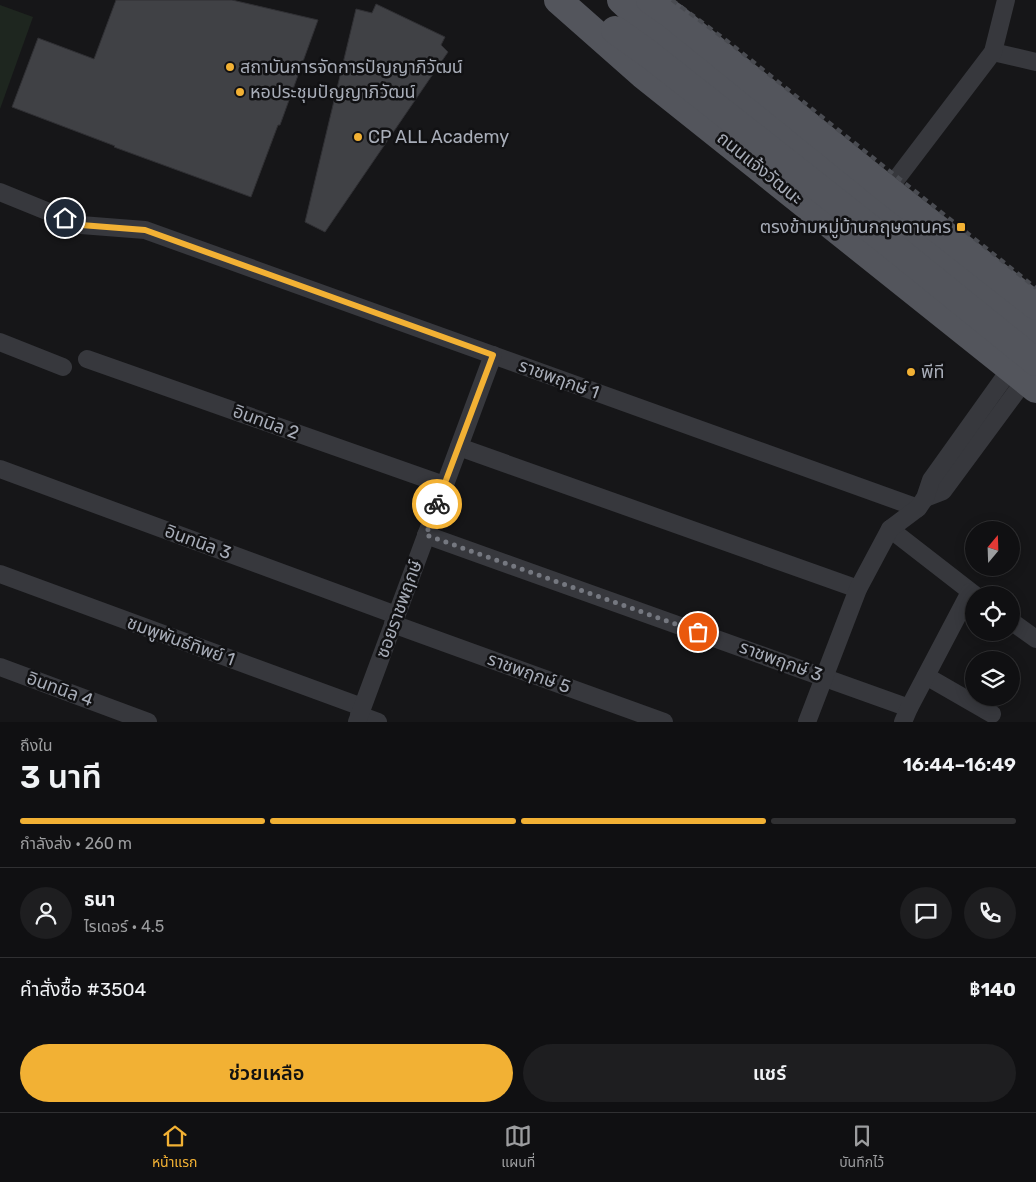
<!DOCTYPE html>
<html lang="th">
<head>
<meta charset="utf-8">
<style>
  body { margin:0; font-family:Rubik,"Noto Sans Thai",sans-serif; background:#1e1e20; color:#f1f3f6; height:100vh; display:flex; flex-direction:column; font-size:19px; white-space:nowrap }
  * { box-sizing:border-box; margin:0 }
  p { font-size:16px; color:#9c9d9f }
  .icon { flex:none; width:28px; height:28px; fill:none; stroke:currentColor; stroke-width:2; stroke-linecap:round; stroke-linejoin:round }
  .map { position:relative; height:722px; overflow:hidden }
  .sheet { display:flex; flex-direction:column; background:#101012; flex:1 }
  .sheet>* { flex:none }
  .needle { width:32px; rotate:19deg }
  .tools { position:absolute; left:965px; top:521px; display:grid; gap:10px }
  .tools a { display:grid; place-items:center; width:55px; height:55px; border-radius:50%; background:#101012; box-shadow:0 2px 12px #0003,0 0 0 1px #303032; font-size:25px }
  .pin { position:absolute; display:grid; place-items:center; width:42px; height:42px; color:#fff; margin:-21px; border:2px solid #fff; border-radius:50%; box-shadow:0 1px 5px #0007 }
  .courier { position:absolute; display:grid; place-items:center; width:50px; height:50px; margin:-25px; border:4px solid #f2b134; border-radius:50%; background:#fff; color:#222; box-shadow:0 1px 6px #0007 }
  .summary em { font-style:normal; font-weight:600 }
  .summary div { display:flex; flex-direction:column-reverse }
  .summary { display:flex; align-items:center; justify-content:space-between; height:85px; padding:0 20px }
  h1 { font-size:32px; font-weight:600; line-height:38px }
  .bar { display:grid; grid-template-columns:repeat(4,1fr); gap:8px 5px; align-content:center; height:60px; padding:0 20px }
  .bar i { height:6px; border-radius:4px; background:#303032 }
  .bar .current { background:#f2b134 }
  .bar p { grid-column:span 4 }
  .line { display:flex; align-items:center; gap:12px; padding:0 20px; border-top:1px solid #303032 }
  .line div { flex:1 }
  .round { display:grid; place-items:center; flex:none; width:52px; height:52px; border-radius:26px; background:#1e1e20 }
  .button { display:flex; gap:10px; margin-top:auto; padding:10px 20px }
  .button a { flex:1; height:58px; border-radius:30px; background:#f2b134; color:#111; font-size:20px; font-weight:600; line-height:58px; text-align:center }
  .button a+a { background:#1e1e20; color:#f1f3f6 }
  .dock { display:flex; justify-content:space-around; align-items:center; height:70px; border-top:1px solid #303032; background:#101012; font-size:14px; color:#9c9d9f }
  .dock a { display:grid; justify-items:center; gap:2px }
  .dock .current { color:#f2b134 }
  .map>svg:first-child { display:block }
  .green { fill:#1e261f }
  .building { fill:#404145; stroke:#303034 }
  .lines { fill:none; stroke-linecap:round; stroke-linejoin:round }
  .street { stroke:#37383d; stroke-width:18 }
  .primary { stroke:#53555c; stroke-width:28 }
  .rail { stroke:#4a4c52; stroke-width:4; stroke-dasharray:6 5; stroke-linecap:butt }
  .done { stroke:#757880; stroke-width:5; stroke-dasharray:0 9 }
  .route { stroke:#f2b134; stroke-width:6 }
  .poi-dot { fill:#f2b134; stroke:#111113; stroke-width:2 }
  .labels { text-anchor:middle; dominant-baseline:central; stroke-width:5; stroke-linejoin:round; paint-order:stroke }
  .poi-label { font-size:18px; fill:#a8adb8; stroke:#111113; text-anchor:start }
  .street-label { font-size:18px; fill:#a8adb8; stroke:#111113 }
</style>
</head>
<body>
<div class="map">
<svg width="1036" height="722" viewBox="0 0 1036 722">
  <rect width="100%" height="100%" fill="#161618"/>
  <!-- green -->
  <polygon class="green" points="0,5 33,17 0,109"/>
  <!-- building -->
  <g class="building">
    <polygon points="116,0 232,0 318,20 280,125 278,125 251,197 114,147 115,146 12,107 38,38 94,59"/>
    <polygon points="376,4 445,37 441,45 448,52 325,232 305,222 356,9 372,13"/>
  </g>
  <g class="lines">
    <!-- street -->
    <g class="street">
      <polyline points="993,52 1036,62"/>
      <polyline points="888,190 993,52 1006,0"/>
      <polyline points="0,192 81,225 145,230 918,508"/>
      <polyline points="0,342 63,367"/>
      <polyline points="87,359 444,485"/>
      <polyline points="459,447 858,589"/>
      <polyline points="0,469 396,615"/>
      <polyline points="925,498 943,491 1025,380"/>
      <polyline points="890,529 975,595"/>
      <polyline points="426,535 909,708"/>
      <polyline points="0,574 362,707"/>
      <polyline points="1011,621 1036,639"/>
      <polyline points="393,624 664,722"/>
      <polyline points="0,667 148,722"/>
      <polyline points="926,676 992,714"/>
      <polyline points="359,715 378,722"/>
      <polyline points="357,722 493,355"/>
      <polyline points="807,722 858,589 890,529 918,508 925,498 931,480 1011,368"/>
      <polyline points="903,722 909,708 970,592"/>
    </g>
    <!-- primary -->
    <g class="primary">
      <polyline points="558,0 643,75 1036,389"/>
      <polyline points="621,0 666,42 898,225 1036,336"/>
      <polyline points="650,0 673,16 888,190 1036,306"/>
      <polyline points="615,30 650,55 885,240 1036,362"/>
    </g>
    <!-- rail -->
    <polyline class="rail" points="672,0 726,40 1036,288"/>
  </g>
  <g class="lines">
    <!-- done -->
    <polyline class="done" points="437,504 426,535 698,632"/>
    <!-- route -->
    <polyline class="route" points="65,218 81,225 145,230 493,355 437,504"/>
  </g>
  <!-- markers -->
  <g class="poi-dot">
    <circle cx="230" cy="67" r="5"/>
    <circle cx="240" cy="92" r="5"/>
    <circle cx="358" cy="137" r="5"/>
    <rect x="956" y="222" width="10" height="10" rx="2.5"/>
    <circle cx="911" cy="372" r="5"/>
  </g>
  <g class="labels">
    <!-- poi labels -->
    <g class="poi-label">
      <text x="240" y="67">สถาบันการจัดการปัญญาภิวัฒน์</text>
      <text x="250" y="92">หอประชุมปัญญาภิวัฒน์</text>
      <text x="368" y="137">CP ALL Academy</text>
      <text x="951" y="227" text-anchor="end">ตรงข้ามหมู่บ้านกฤษดานคร</text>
      <text x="921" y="372">พีที</text>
    </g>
    <!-- street labels -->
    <g class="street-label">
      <text transform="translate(760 168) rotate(39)">ถนนแจ้งวัฒนะ</text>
      <text transform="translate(559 379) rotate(20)">ราชพฤกษ์ 1</text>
      <text transform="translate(266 422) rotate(20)">อินทนิล 2</text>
      <text transform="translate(198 542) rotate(20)">อินทนิล 3</text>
      <text transform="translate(399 609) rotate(-70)">ซอยราชพฤกษ์</text>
      <text transform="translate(181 641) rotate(20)">ชมพูพันธ์ทิพย์ 1</text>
      <text transform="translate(781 661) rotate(20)">ราชพฤกษ์ 3</text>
      <text transform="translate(529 673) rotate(20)">ราชพฤกษ์ 5</text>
      <text transform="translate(60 689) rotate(20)">อินทนิล 4</text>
    </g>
  </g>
</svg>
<div class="tools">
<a><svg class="needle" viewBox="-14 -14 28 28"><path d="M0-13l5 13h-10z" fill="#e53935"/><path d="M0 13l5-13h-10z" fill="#9c9d9f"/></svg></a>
<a><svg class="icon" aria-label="locate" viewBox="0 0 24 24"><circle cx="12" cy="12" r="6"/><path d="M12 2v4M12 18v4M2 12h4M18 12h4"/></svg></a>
<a><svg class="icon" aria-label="layers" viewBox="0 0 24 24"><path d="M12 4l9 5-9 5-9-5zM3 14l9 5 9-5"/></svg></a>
</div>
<div class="pin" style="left:698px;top:632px;background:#ea580c"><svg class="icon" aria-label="bag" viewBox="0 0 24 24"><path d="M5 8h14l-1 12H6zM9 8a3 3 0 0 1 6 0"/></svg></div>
<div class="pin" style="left:65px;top:218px;background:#1f2937"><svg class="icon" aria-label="home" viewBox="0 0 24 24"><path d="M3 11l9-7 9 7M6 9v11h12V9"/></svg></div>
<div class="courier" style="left:437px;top:504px"><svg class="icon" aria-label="bike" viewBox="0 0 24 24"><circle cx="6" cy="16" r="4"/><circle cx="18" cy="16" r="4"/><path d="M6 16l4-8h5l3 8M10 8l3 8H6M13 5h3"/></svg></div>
</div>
<section class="sheet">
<div class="summary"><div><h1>3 นาที</h1><p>ถึงใน</p></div><em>16:44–16:49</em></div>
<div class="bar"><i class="current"></i><i class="current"></i><i class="current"></i><i></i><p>กำลังส่ง · 260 m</p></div>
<div class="line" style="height:90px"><a class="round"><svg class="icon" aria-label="person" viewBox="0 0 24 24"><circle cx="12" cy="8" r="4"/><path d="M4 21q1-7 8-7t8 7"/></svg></a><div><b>ธนา</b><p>ไรเดอร์ · 4.5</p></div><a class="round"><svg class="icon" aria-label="chat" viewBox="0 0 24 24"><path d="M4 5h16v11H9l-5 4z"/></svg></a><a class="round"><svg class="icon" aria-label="phone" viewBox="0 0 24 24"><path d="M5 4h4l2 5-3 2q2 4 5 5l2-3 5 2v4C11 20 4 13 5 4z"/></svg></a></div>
<div class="line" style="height:65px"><div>คำสั่งซื้อ #3504</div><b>฿140</b></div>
<div class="button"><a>ช่วยเหลือ</a><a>แชร์</a></div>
</section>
<nav class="dock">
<a class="current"><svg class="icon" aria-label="home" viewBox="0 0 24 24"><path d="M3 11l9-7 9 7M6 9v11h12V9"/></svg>หน้าแรก</a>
<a><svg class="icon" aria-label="map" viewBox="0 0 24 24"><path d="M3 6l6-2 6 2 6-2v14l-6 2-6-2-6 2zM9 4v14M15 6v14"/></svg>แผนที่</a>
<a><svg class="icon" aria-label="saved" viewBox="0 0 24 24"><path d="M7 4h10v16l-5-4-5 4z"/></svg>บันทึกไว้</a>
</nav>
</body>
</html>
